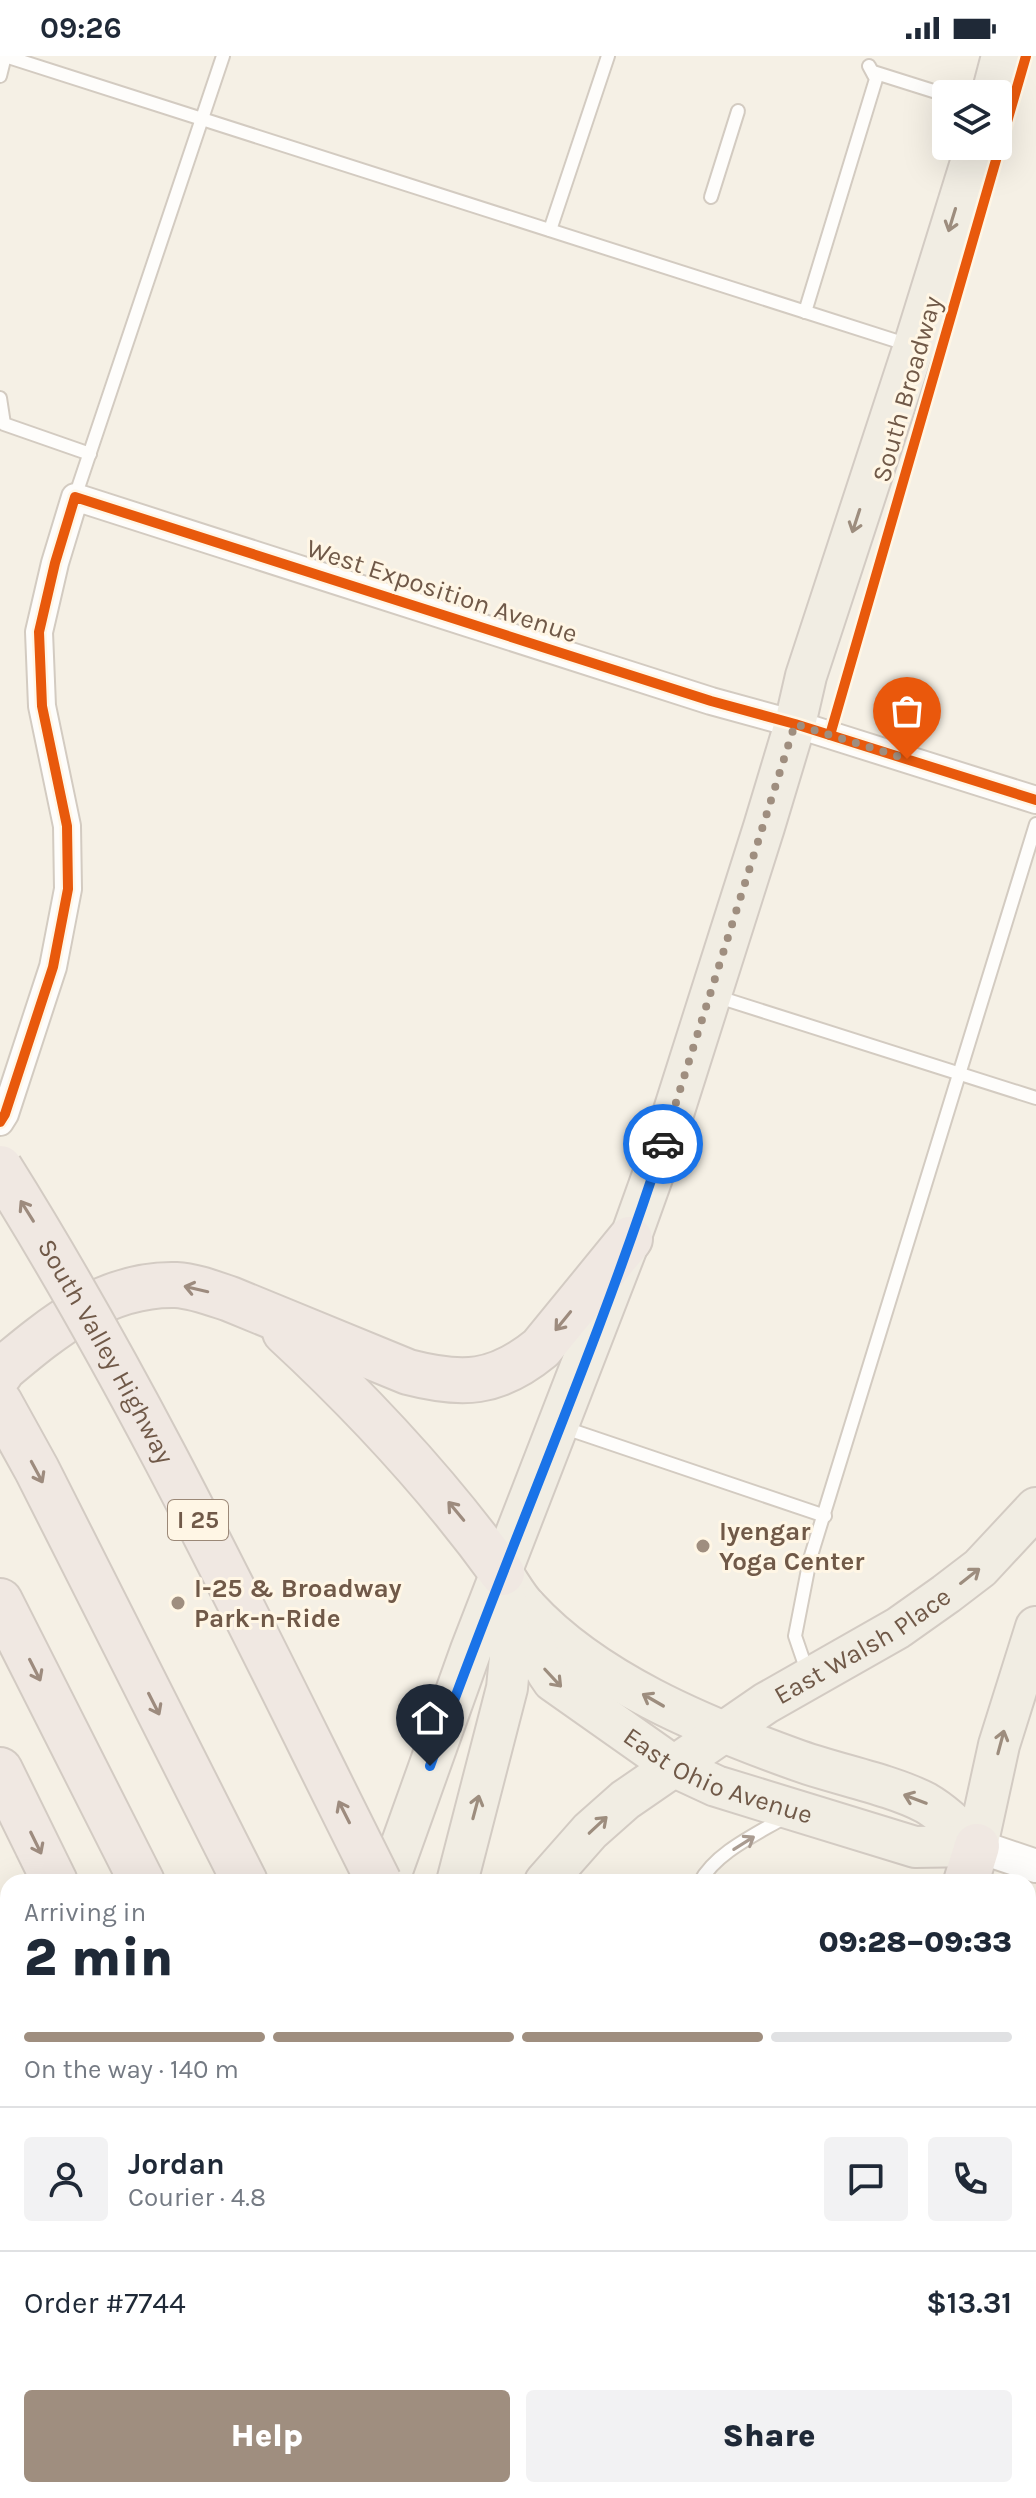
<!DOCTYPE html>
<html lang="en">
<head>
<meta charset="utf-8">
<style>
  body { margin:0; font-family:Karla,sans-serif; background:#f2f2f3; color:#1f2937; height:100vh; display:flex; flex-direction:column; font-size:30px; white-space:nowrap }
  * { box-sizing:border-box; margin:0 }
  p { font-size:26px; color:#747a83 }
  .icon { flex:none; width:44px; height:44px; fill:none; stroke:currentColor; stroke-width:2; stroke-linecap:round; stroke-linejoin:round }
  .map { position:relative; flex:1; overflow:hidden }
  .drawer { position:absolute; left:0px; top:1818px; width:1036px; height:624px; display:flex; flex-direction:column; background:#fff; border-radius:24px 24px 0 0; box-shadow:0 8px 32px #0002 }
  .drawer>* { flex:none }
  .controls { position:absolute; left:932px; top:24px; display:grid; gap:16px }
  .controls a { display:grid; place-items:center; width:80px; height:80px; border-radius:8px; background:#fff; box-shadow:0 8px 32px #0002; font-size:40px }
  .pin { position:absolute; display:grid; place-items:center; width:68px; height:68px; color:#fff; margin:-82px -34px; border-radius:50% 50% 50% 0; rotate:-45deg; box-shadow:0 0 8px #0007 }
  .pin .icon { rotate:45deg }
  .courier { position:absolute; display:grid; place-items:center; width:80px; height:80px; margin:-40px; border:6px solid #1a73e8; border-radius:50%; background:#fff; color:#222; box-shadow:0 2px 10px #0007 }
  .head em { font-style:normal; font-weight:800 }
  .head div { display:flex; flex-direction:column-reverse }
  .head { display:flex; align-items:center; justify-content:space-between; height:136px; padding:0 24px }
  h1 { font-size:52px; font-weight:800; line-height:60px }
  .bar { display:grid; grid-template-columns:repeat(4,1fr); gap:12px 8px; align-content:center; height:96px; padding:0 24px }
  .bar i { height:10px; border-radius:6px; background:#e0e1e3 }
  .bar .current { background:#9f8e7f }
  .bar p { grid-column:span 4 }
  .line { display:flex; align-items:center; gap:20px; padding:0 24px; border-top:2px solid #e0e1e3 }
  .line div { flex:1 }
  .round { display:grid; place-items:center; flex:none; width:84px; height:84px; border-radius:8px; background:#f2f2f3 }
  .button { display:flex; gap:16px; margin-top:auto; padding:16px 24px }
  .button a { flex:1; height:92px; border-radius:8px; background:#9f8e7f; color:#fff; font-size:32px; font-weight:800; line-height:92px; text-align:center }
  .button a+a { background:#f2f2f3; color:#1f2937 }
  .status { display:flex; justify-content:space-between; align-items:center; height:56px; padding:0 40px; background:#fff; direction:ltr }
  .status svg { height:22px; fill:currentColor }
  .map>svg:first-child { display:block }
  .lines { fill:none; stroke-linecap:round; stroke-linejoin:round }
  .service-casing { stroke:#d3cbc1; stroke-width:16 }
  .minor-casing { stroke:#d3cbc1; stroke-width:30 }
  .tertiary-casing { stroke:#d3cbc1; stroke-width:36 }
  .primary-casing { stroke:#d3cbc3; stroke-width:44 }
  .motorway-casing { stroke:#d3cbc3; stroke-width:48 }
  .service { stroke:#fefdfb; stroke-width:12 }
  .minor { stroke:#fefdfb; stroke-width:26 }
  .tertiary { stroke:#fefdfb; stroke-width:32 }
  .primary { stroke:#f1ede3; stroke-width:40 }
  .motorway { stroke:#f0e8e2; stroke-width:44 }
  .motorway-bridge-casing { stroke:#d3cbc3; stroke-width:48; stroke-linecap:butt }
  .motorway-bridge { stroke:#f0e8e2; stroke-width:44 }
  .cycleway-casing { stroke:#fff6e5; stroke-width:15 }
  .cycleway { stroke:#e8590c; stroke-width:10 }
  .oneway { stroke:#9d8d7e }
  .oneway2 { stroke:#9d8b7e }
  .oneway3 { stroke:#a99b90 }
  .done { stroke:#9f8e7f; stroke-width:8; stroke-dasharray:0 14.4 }
  .route { stroke:#1a73e8; stroke-width:10 }
  .poi-dot { fill:#9f8e7f; stroke:#fff6e5; stroke-width:3 }
  .labels { text-anchor:middle; dominant-baseline:central; stroke-width:6; stroke-linejoin:round; paint-order:stroke }
  .shield { fill:#fff6e5; stroke:#9b8877; stroke-width:2 }
  .shield-label { font-size:24px; font-weight:bold; fill:#705948 }
  .street-label { font-size:26px; fill:#705948; stroke:#fff6e5 }
  .poi-label { font-size:26px; font-weight:bold; fill:#705948; stroke:#fff6e5; text-anchor:start }
</style>
</head>
<body>
<div class="status"><b>09:26</b><svg viewBox="0 0 49 12"><path d="M0 12V9h3v3zM5 12V6h3v6zM10 12V3h3v9zM15 12V0h3v12zM26 1h20v11H26zM47 4h2v5h-2z"/></svg></div>
<div class="map">
<svg width="1036" height="2442" viewBox="0 0 1036 2442">
  <rect width="100%" height="100%" fill="#f5f0e5"/>
  <g class="lines">
    <!-- service casing -->
    <g class="service-casing">
      <g id="service">
        <polyline points="5,0 909,289"/>
        <polyline points="873,16 946,39"/>
        <polyline points="0,20 5,0"/>
        <polyline points="711,141 738,55"/>
        <polyline points="550,174 608,0"/>
        <polyline points="805,256 876,23 869,10"/>
        <polyline points="0,342 4,368 90,398"/>
        <polyline points="75,441 223,0"/>
        <polyline points="715,940 1036,1042"/>
        <polyline points="562,1371 825,1460"/>
        <polyline points="807,1615 795,1580 810,1503 1036,768"/>
        <path d="M700 1826C716 1796 757 1778 785 1761"/>
        <polyline points="1028,2380 1036,2355"/>
        <polyline points="1008,2442 1011,2434"/>
      </g>
    </g>
    <!-- minor casing -->
    <g class="minor-casing">
      <g id="minor">
        <polyline points="0,1066 5,1058 53,911 68,833 67,770 42,650 39,576 55,507 75,441 711,645 795,668 1036,744"/>
        <polyline points="0,2237 8,2240"/>
      </g>
    </g>
    <!-- tertiary casing -->
    <g class="tertiary-casing">
      <polyline id="tertiary" points="977,1790 1036,1810"/>
    </g>
    <!-- primary casing -->
    <g class="primary-casing">
      <g id="primary">
        <polyline points="992,38 1002,0"/>
        <path d="M502 1517C510 1528 517 1542 527 1552 594 1625 702 1670 794 1703 834 1718 890 1728 926 1747 945 1758 961 1775 977 1790"/>
        <path id="s1" d="M526 1551C531 1579 536 1602 553 1625L675 1711 716 1730 915 1791 977 1790"/>
        <polyline points="977,1790 999,1689 1036,1571"/>
        <polyline points="388,1826 471,1594 630,1183 659,1102 764,771 795,668 806,620 914,290 976,90"/>
        <polyline points="457,1826 507,1632 510,1601 507,1549"/>
        <path id="s2" d="M545 1826 590 1775 625 1744 766 1647 898 1572 946 1538 980 1512 1036 1452"/>
        <polyline points="183,2442 186,2434"/>
        <polyline points="271,2442 275,2434"/>
      </g>
    </g>
    <!-- motorway casing -->
    <g class="motorway-casing">
      <g id="motorway">
        <path d="M285 1276C365 1350 439 1430 502 1517"/>
        <path d="M0 1318 3 1313C53 1271 106 1227 176 1229 194 1230 212 1237 230 1243L408 1316C462 1330 496 1329 541 1292L630 1183"/>
        <polyline points="0,1347 37,1414 245,1826"/>
        <polyline points="0,1545 142,1826"/>
        <polyline points="0,1714 55,1826"/>
        <polyline points="966,1826 977,1790"/>
        <polyline points="1028,2039 1036,2016"/>
        <polyline points="450,2434 454,2442"/>
        <polyline points="558,2434 562,2442"/>
        <polyline points="692,2434 696,2442"/>
        <polyline points="908,2442 911,2434"/>
      </g>
    </g>
    <!-- service -->
    <use href="#service" class="service"/>
    <!-- minor -->
    <use href="#minor" class="minor"/>
    <!-- tertiary -->
    <use href="#tertiary" class="tertiary"/>
    <!-- primary -->
    <use href="#primary" class="primary"/>
    <!-- motorway -->
    <use href="#motorway" class="motorway"/>
    <!-- motorway-bridge casing -->
    <g class="motorway-bridge-casing">
      <g id="motorway-bridge">
        <path id="s3" d="M0 1112C143 1340 258 1585 379 1826"/>
      </g>
    </g>
    <!-- motorway-bridge -->
    <use href="#motorway-bridge" class="motorway-bridge"/>
    <!-- cycleway casing -->
    <g class="cycleway-casing">
      <g id="cycleway">
        <polyline points="830,679 1026,0"/>
        <polyline points="0,1066 5,1058 53,911 68,833 67,770 42,650 39,576 55,507 75,441 711,645 795,668 1036,744"/>
      </g>
    </g>
    <!-- cycleway -->
    <use href="#cycleway" class="cycleway"/>
  </g>
  <!-- one-way arrows -->
  <defs><path id="oneway-shaft" d="M-6 0H5M1.5-3L5.5 0L1.5 3" fill="none" stroke-width="1.6" stroke-linecap="round" stroke-linejoin="round" transform="scale(2)"/></defs>
  <g class="oneway">
    <use href="#oneway-shaft" transform="translate(952 164) rotate(107)"/>
    <use href="#oneway-shaft" transform="translate(856 465) rotate(108)"/>
    <use href="#oneway-shaft" transform="translate(970 1520) rotate(-38)"/>
    <use href="#oneway-shaft" transform="translate(553 1622) rotate(47)"/>
    <use href="#oneway-shaft" transform="translate(653 1644) rotate(-150)"/>
    <use href="#oneway-shaft" transform="translate(1001 1686) rotate(-75)"/>
    <use href="#oneway-shaft" transform="translate(915 1743) rotate(-159)"/>
    <use href="#oneway-shaft" transform="translate(476 1751) rotate(-75)"/>
    <use href="#oneway-shaft" transform="translate(598 1769) rotate(-43)"/>
  </g>
  <g class="oneway2">
    <use href="#oneway-shaft" transform="translate(27 1155) rotate(-122)"/>
    <use href="#oneway-shaft" transform="translate(196 1233) rotate(-167)"/>
    <use href="#oneway-shaft" transform="translate(563 1265) rotate(129)"/>
    <use href="#oneway-shaft" transform="translate(37 1416) rotate(62)"/>
    <use href="#oneway-shaft" transform="translate(456 1455) rotate(-130)"/>
    <use href="#oneway-shaft" transform="translate(35 1614) rotate(63)"/>
    <use href="#oneway-shaft" transform="translate(154 1648) rotate(63)"/>
    <use href="#oneway-shaft" transform="translate(344 1756) rotate(-117)"/>
    <use href="#oneway-shaft" transform="translate(36 1787) rotate(64)"/>
  </g>
  <use class="oneway3" href="#oneway-shaft" transform="translate(744 1787) rotate(-32)"/>
  <g class="lines">
    <!-- done -->
    <polyline class="done" points="663,1088 795,668 907,703"/>
    <!-- route -->
    <path class="route" d="M430 1710C504 1502 595 1299 663 1088"/>
  </g>
  <!-- markers -->
  <g class="poi-dot">
    <circle cx="703" cy="1490" r="8"/>
    <circle cx="178" cy="1547" r="8"/>
  </g>
  <g class="labels">
    <!-- shield labels -->
    <rect class="shield" x="168" y="1444" width="60" height="40" rx="6"/>
    <g class="shield-label">
      <text x="198" y="1464">I 25</text>
    </g>
    <!-- street labels -->
    <g class="street-label">
      <text transform="translate(907 333) rotate(-74)">South Broadway</text>
      <text transform="translate(442 535) rotate(18)">West Exposition Avenue</text>
      <text stroke="none"><textPath href="#s3" startOffset="212">South Valley Highway</textPath></text>
      <text stroke="none"><textPath href="#s2" startOffset="398">East Walsh Place</textPath></text>
      <text stroke="none"><textPath href="#s1" startOffset="272">East Ohio Avenue</textPath></text>
    </g>
    <!-- poi labels -->
    <g class="poi-label">
      <text x="719" y="1475">Iyengar<tspan x="719" dy="30">Yoga Center</tspan></text>
      <text x="194" y="1532">I-25 &amp; Broadway<tspan x="194" dy="30">Park-n-Ride</tspan></text>
    </g>
  </g>
</svg>
<div class="controls">
<a><svg class="icon" aria-label="layers" viewBox="0 0 24 24"><path d="M12 4l9 5-9 5-9-5zM3 14l9 5 9-5"/></svg></a>
</div>
<div class="pin" style="left:907px;top:703px;background:#ea580c"><svg class="icon" aria-label="bag" viewBox="0 0 24 24"><path d="M5 8h14l-1 12H6zM9 8a3 3 0 0 1 6 0"/></svg></div>
<div class="pin" style="left:430px;top:1710px;background:#1f2937"><svg class="icon" aria-label="home" viewBox="0 0 24 24"><path d="M3 11l9-7 9 7M6 9v11h12V9"/></svg></div>
<div class="courier" style="left:663px;top:1088px"><svg class="icon" aria-label="car" viewBox="0 0 24 24"><path d="M5 17H2v-5l4-1 3-4h7l3 4 3 1v5h-3M9 17h6M6 11h13"/><circle cx="7" cy="17" r="2"/><circle cx="17" cy="17" r="2"/></svg></div>
<section class="drawer">
<div class="head"><div><h1>2 min</h1><p>Arriving in</p></div><em>09:28–09:33</em></div>
<div class="bar"><i class="current"></i><i class="current"></i><i class="current"></i><i></i><p>On the way · 140 m</p></div>
<div class="line" style="height:144px"><a class="round"><svg class="icon" aria-label="person" viewBox="0 0 24 24"><circle cx="12" cy="8" r="4"/><path d="M4 21q1-7 8-7t8 7"/></svg></a><div><b>Jordan</b><p>Courier · 4.8</p></div><a class="round"><svg class="icon" aria-label="chat" viewBox="0 0 24 24"><path d="M4 5h16v11H9l-5 4z"/></svg></a><a class="round"><svg class="icon" aria-label="phone" viewBox="0 0 24 24"><path d="M5 4h4l2 5-3 2q2 4 5 5l2-3 5 2v4C11 20 4 13 5 4z"/></svg></a></div>
<div class="line" style="height:104px"><div>Order #7744</div><b>$13.31</b></div>
<div class="button"><a>Help</a><a>Share</a></div>
</section>
</div>
</body>
</html>
